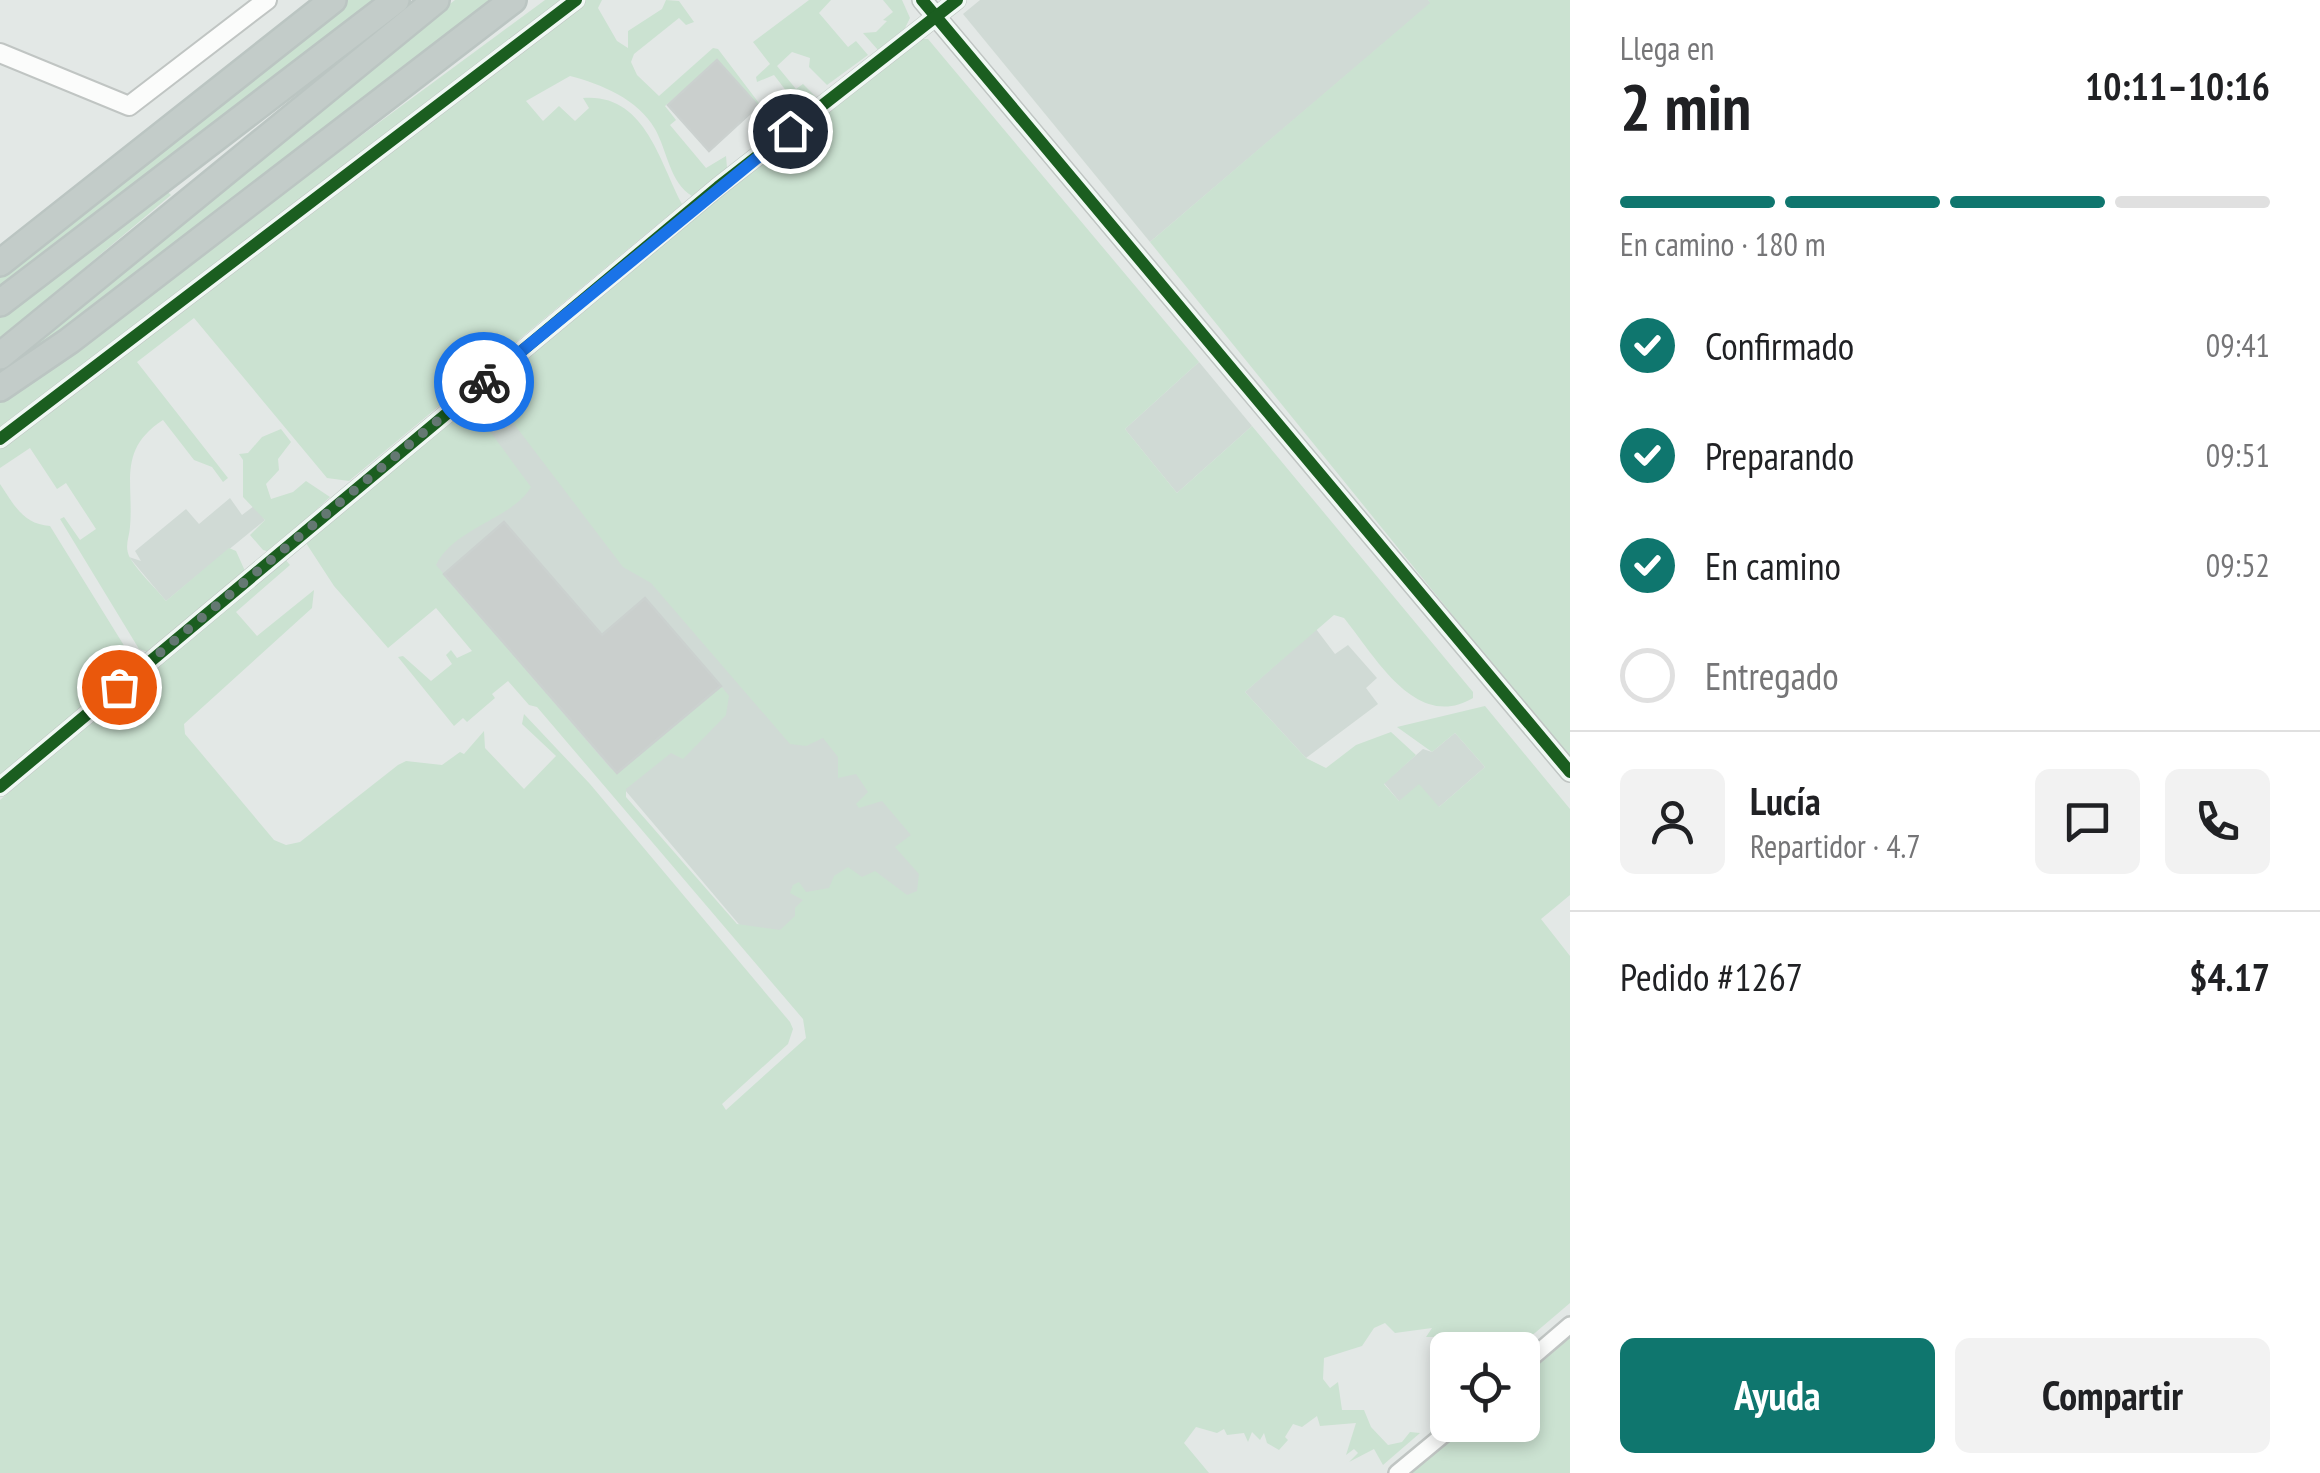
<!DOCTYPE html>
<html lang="es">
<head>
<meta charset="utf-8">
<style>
  body { margin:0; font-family:"PT Sans Narrow",sans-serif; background:#f2f2f2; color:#202124; height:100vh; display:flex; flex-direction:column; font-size:38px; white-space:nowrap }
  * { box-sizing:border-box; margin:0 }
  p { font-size:32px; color:#757577 }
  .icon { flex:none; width:55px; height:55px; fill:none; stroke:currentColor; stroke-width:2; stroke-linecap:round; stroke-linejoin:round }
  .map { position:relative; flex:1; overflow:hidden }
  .panel { display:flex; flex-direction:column; background:#fff; width:750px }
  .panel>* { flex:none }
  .buttons { position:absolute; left:1430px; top:1332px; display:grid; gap:20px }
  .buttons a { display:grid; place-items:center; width:110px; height:110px; border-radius:15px; background:#fff; box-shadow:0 5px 15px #0003; font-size:50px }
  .pin { position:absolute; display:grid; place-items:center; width:85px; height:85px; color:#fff; margin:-42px; border:5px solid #fff; border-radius:50%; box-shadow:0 2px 10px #0007 }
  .courier { position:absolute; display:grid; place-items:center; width:100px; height:100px; margin:-50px; border:8px solid #1a73e8; border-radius:50%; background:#fff; color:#222; box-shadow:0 2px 12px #0007 }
  .summary em { font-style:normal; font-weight:800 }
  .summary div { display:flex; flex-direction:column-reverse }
  .summary { display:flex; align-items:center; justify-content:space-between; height:170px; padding:0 50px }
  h1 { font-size:65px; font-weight:800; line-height:75px }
  .bar { display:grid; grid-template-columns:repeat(4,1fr); gap:15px 10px; align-content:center; height:120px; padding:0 50px }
  .bar i { height:12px; border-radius:8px; background:#e0e0e0 }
  .bar .selected { background:#0f766e }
  .bar p { grid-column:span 4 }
  .line { display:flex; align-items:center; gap:25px; padding:0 50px; border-top:2px solid #e0e0e0 }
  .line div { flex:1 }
  .round { display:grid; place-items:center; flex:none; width:105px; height:105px; border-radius:15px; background:#f2f2f2 }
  ol { padding:0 50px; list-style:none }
  li { display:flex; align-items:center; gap:30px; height:110px }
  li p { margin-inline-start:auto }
  li .icon { padding:10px; border-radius:50%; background:#0f766e; color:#fff; stroke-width:4 }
  li:last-child { color:#757577 }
  li i { width:55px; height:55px; border:5px solid #e0e0e0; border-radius:50% }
  .button { display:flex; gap:20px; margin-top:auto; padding:20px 50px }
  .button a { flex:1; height:115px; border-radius:15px; background:#0f766e; color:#fff; font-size:40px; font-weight:800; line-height:115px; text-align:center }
  .button a+a { background:#f2f2f2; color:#202124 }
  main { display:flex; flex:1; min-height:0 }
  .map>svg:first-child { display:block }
  .built { fill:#d0dad5 }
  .green { fill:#cbe2d1 }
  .building { fill:#cacfcd; stroke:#cbd1cf; stroke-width:2.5 }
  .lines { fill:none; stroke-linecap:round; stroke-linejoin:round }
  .minor-casing { stroke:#c0c5c3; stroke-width:20 }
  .tertiary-casing { stroke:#c0c5c3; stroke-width:22 }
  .trunk-casing { stroke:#bbc5c2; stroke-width:30 }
  .minor { stroke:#fbfcfb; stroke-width:15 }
  .tertiary { stroke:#fbfcfb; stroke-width:18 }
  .trunk { stroke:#c3ccc9; stroke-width:25 }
  .cycleway-casing { stroke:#f0f8f4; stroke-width:19 }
  .cycleway { stroke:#1b5e20; stroke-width:12 }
  .done { stroke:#647872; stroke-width:10; stroke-dasharray:0 18 }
  .route { stroke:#1a73e8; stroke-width:12 }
</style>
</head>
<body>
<main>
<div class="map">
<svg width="1570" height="1473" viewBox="0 0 1570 1473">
  <rect width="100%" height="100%" fill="#e3e8e6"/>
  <!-- built -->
  <g class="built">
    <polygon points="980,0 1428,0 1431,3 1150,242 963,14"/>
    <polygon points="1199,362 1252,426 1177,493 1125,429"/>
    <polygon points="542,365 983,885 822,1022 422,551 439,452"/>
    <polygon points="230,498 242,515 254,506 265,520 166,601 129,557 141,561 135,551 186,509 199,524"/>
    <polygon points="1316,629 1335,654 1348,645 1377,678 1366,688 1378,704 1306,758 1245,692"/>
    <polygon points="1455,733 1485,767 1439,807 1399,801 1384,783 1423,749 1432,752"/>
  </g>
  <!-- green -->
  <g class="green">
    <polygon points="347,0 382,0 0,289 0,275"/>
    <polygon points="455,0 503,0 0,379 0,372 310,112"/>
    <path d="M545 0H602L598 8 617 41 628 48V31L662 9 666 0 679 1 694 22 686 25 679 18 634 54 631 62 637 75 659 96 713 48 718 49 777 127 773 130 759 123 764 117 717 61 665 106 676 120 670 125 706 168 726 156 727 168 692 196C670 183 667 150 655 129 638 99 601 84 570 76L526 101 543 121 559 106 575 121 589 108 583 98C645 93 659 161 682 204L349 481 327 478 194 318 137 362 228 478 223 482 212 467 194 460 163 420C117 450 134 483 130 527 129 539 124 546 130 558 139 573 155 587 166 601L229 548 236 551 245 571 151 653 139 649 60 519 64 517 80 540 96 529 66 483 57 489 30 448 0 468V402Z"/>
    <polygon points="809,0 831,0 819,13 848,47 856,41 868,55 827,85 809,67 810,58 792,52 777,66 796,89 803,84 816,97 799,110 788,111 776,102 787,92 774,75 757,82 756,77 770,64 753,42"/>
    <polygon points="883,0 902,0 910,18 905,28 878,50 863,33 876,32 887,21 883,20 893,12"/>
    <polygon points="1428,0 1570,0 1570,760 1150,242 1430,3"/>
    <path d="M919 39H928L1199 362 1125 429 1177 493 1252 426 1473 692V698C1416 732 1375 656 1344 618L1334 615 1245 692 1306 758 1326 768 1356 745 1391 732 1416 755 1384 784 1399 801 1419 784 1439 807 1485 767 1455 733 1432 752 1397 727 1485 706 1570 809V895L1541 919 1570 956V1303L1515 1350H1448L1447 1370 1443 1344 1436 1342 1437 1337H1426L1432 1328 1395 1333 1385 1323 1374 1328 1362 1346 1324 1358 1323 1379 1330 1388 1338 1382 1342 1410H1364L1371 1427 1388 1445 1402 1442 1410 1432 1420 1433 1383 1465 1374 1449 1349 1462 1358 1453 1354 1449 1346 1455 1356 1423 1320 1426 1317 1416 1302 1427 1293 1424 1285 1437 1288 1440 1279 1450 1267 1443 1264 1433 1260 1440 1252 1432 1248 1442 1244 1433 1227 1435 1224 1429 1217 1433 1196 1427 1184 1443 1209 1473H0V800L284 558 290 565 236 612 257 636 314 590 312 608 184 724 185 734 274 840 286 845 300 842 398 765 406 761 442 765 460 752 464 754 484 731 485 748 524 789 556 756 522 724 524 714 590 784 790 1022 793 1029 788 1044 722 1104 726 1110 806 1038 803 1019 537 707 529 705 508 681 492 694 495 698 467 722 463 718 454 726 398 657 403 656 431 681 452 664 446 655 451 650 457 658 472 651 436 608 388 648 334 586 306 543 465 407 480 418 531 487C511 520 455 527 436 565L611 769 623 765 716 680 729 696 726 715 683 759 671 753 626 789V797L737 924 780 930 795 916V908L803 900 790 893 793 885 799 882 806 892 829 888 834 876 848 867 862 877 875 871 907 895 917 891 919 874 895 847 911 835 882 801 859 808 856 804 868 792 856 774 838 778V757L823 738 806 746 790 744 651 583 623 567 495 399 502 387 499 382 512 370 736 181Z"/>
    <polygon points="166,190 171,195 0,339 0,313"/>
    <polygon points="281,429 291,442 278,459 279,470 266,484 271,499 293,492 306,481 330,497 270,552 263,550 250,535 265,520 243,497 243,460 239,454 248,453 262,437"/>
    <path d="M0 484C14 505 23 524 50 526L136 665 0 780Z"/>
    <polygon points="1570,1330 1570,1473 1403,1473 1459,1425 1522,1425 1523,1371"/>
  </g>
  <!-- building -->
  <g class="building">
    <polygon points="717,60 758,106 709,151 668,105"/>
    <polygon points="504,522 602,635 645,598 721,686 617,773 444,574"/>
  </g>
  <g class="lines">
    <!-- minor casing -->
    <g class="minor-casing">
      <g id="minor">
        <polyline points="0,439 576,0"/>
        <polyline points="0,787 718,187 957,0"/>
        <polyline points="1522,1366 1570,1325"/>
        <polyline points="1397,1473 1455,1425"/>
      </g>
    </g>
    <!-- tertiary casing -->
    <g class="tertiary-casing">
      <g id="tertiary">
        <polyline points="922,0 1570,772"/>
        <polyline points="0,53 129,106 267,0"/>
      </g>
    </g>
    <!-- trunk casing -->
    <g class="trunk-casing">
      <g id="trunk">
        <polyline points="0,263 333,0"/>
        <polyline points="0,303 396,0"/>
        <polyline points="0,356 436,0"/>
        <polyline points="0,388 69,341 513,0"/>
      </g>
    </g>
    <!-- minor -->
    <use href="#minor" class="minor"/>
    <!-- tertiary -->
    <use href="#tertiary" class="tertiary"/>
    <!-- trunk -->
    <use href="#trunk" class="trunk"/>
    <!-- cycleway casing -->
    <g class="cycleway-casing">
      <g id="cycleway">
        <polyline points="922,0 1570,772"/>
        <polyline points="0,439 576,0"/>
        <polyline points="0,787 718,187 957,0"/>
      </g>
    </g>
    <!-- cycleway -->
    <use href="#cycleway" class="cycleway"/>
  </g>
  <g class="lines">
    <!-- done -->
    <polyline class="done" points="119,687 484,382"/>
    <!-- route -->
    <polyline class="route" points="484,382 790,131"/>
  </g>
</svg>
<div class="buttons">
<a><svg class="icon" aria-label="locate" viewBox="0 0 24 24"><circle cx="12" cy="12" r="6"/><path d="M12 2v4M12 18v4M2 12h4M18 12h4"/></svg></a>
</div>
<div class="pin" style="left:119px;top:687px;background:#ea580c"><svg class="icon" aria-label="bag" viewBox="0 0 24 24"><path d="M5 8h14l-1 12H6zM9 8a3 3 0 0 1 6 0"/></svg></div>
<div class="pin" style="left:790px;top:131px;background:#1f2937"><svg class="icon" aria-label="home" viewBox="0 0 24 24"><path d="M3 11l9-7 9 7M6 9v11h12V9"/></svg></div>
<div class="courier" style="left:484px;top:382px"><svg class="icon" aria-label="bike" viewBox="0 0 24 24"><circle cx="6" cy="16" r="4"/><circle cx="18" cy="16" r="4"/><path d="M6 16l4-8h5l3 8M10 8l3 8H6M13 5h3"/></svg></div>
</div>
<section class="panel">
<div class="summary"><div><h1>2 min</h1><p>Llega en</p></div><em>10:11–10:16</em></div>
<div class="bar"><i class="selected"></i><i class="selected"></i><i class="selected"></i><i></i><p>En camino · 180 m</p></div>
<ol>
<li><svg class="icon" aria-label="check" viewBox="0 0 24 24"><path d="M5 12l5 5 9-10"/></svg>Confirmado<p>09:41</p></li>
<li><svg class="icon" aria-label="check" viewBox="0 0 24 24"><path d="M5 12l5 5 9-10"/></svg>Preparando<p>09:51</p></li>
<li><svg class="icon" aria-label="check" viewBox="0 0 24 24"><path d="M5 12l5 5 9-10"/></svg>En camino<p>09:52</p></li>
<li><i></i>Entregado</li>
</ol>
<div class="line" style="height:180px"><a class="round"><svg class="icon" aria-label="person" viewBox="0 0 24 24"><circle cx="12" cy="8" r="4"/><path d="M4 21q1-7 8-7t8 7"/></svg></a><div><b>Lucía</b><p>Repartidor · 4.7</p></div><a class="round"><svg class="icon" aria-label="chat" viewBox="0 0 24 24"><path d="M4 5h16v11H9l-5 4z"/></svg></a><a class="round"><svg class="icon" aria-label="phone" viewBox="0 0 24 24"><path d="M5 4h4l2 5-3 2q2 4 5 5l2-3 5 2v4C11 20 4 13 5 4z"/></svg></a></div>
<div class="line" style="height:130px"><div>Pedido #1267</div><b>$4.17</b></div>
<div class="button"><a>Ayuda</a><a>Compartir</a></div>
</section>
</main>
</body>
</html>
